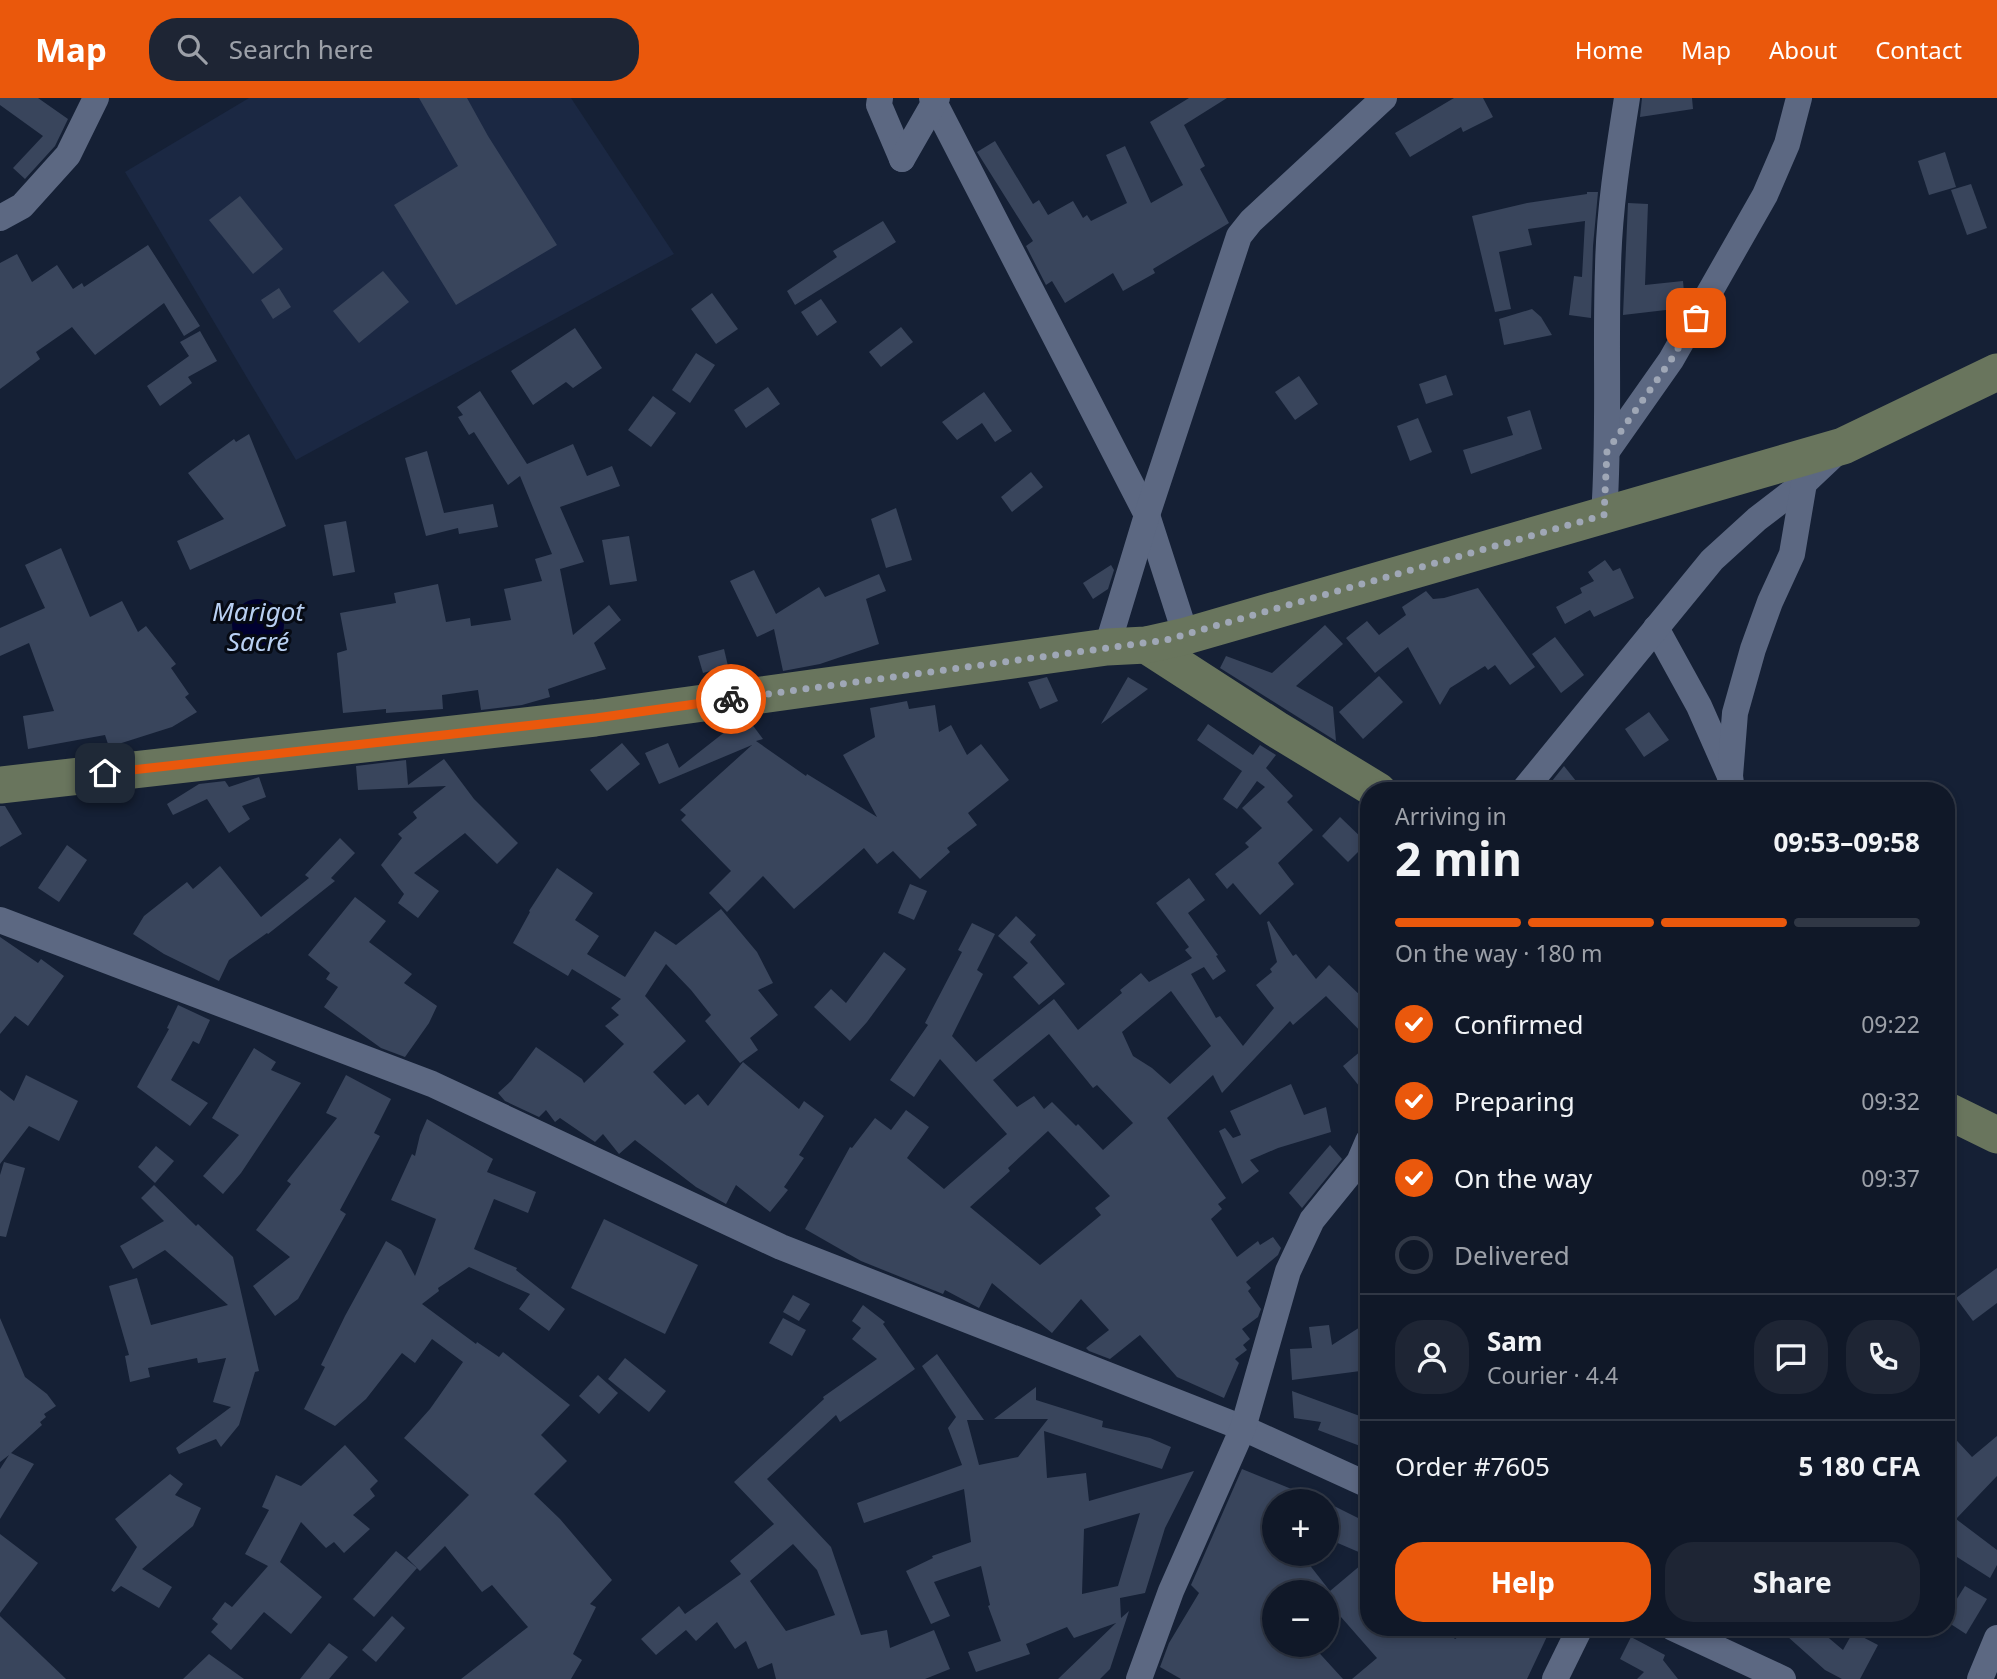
<!DOCTYPE html>
<html lang="en">
<head>
<meta charset="utf-8">
<style>
  body { margin:0; font-family:"Noto Sans",sans-serif; background:#1e2534; color:#f1f3f6; height:100vh; display:flex; flex-direction:column; font-size:26px; white-space:nowrap }
  * { box-sizing:border-box; margin:0 }
  p { font-size:23px; color:#9ca0a8 }
  .icon { flex:none; width:38px; height:38px; fill:none; stroke:currentColor; stroke-width:2; stroke-linecap:round; stroke-linejoin:round }
  .map { position:relative; flex:1; overflow:hidden }
  .details { position:absolute; left:1360px; top:684px; width:595px; height:854px; display:flex; flex-direction:column; background:#101828; border-radius:28px; box-shadow:0 4px 10px #0003,0 0 0 2px #303745 }
  .details>* { flex:none }
  .controls { position:absolute; left:1262px; top:1391px; display:grid; gap:14px }
  .controls a { display:grid; place-items:center; width:77px; height:77px; border-radius:50%; background:#101828; box-shadow:0 4px 10px #0003,0 0 0 2px #303745; font-size:35px }
  .pin { position:absolute; display:grid; place-items:center; width:60px; height:60px; color:#fff; margin:-30px; border-radius:14px; box-shadow:0 4px 10px #0006 }
  .courier { position:absolute; display:grid; place-items:center; width:70px; height:70px; margin:-35px; border:5px solid #ea580c; border-radius:50%; background:#fff; color:#222; box-shadow:0 2px 9px #0007 }
  .head em { font-style:normal; font-weight:700 }
  .head div { display:flex; flex-direction:column-reverse }
  .head { display:flex; align-items:center; justify-content:space-between; height:119px; padding:0 35px }
  h1 { font-size:46px; font-weight:700; line-height:52px }
  .bar { display:grid; grid-template-columns:repeat(4,1fr); gap:10px 7px; align-content:center; height:84px; padding:0 35px }
  .bar i { height:9px; border-radius:5px; background:#303745 }
  .bar .selected { background:#ea580c }
  .bar p { grid-column:span 4 }
  .line { display:flex; align-items:center; gap:18px; padding:0 35px; border-top:2px solid #303745 }
  .line div { flex:1 }
  .round { display:grid; place-items:center; flex:none; width:74px; height:74px; border-radius:28px; background:#1e2534 }
  ol { padding:0 35px; list-style:none }
  li { display:flex; align-items:center; gap:21px; height:77px }
  li p { margin-inline-start:auto }
  li .icon { padding:7px; border-radius:50%; background:#ea580c; color:#fff; stroke-width:4 }
  li:last-child { color:#9ca0a8 }
  li i { width:38px; height:38px; border:4px solid #303745; border-radius:50% }
  .action { display:flex; gap:14px; margin-top:auto; padding:14px 35px }
  .action a { flex:1; height:80px; border-radius:28px; background:#ea580c; color:#fff; font-size:28px; font-weight:700; line-height:80px; text-align:center }
  .action a+a { background:#1e2534; color:#f1f3f6 }
  header { display:flex; align-items:center; gap:42px; box-sizing:border-box; height:98px; padding:0 35px; background:#ea580c; color:#fff }
  header strong { font-size:33px }
  nav { display:flex; gap:38px; margin-inline-start:auto; font-size:24px }
  .search { width:490px; height:63px; background:#1e2534; display:flex; align-items:center; gap:18px; box-sizing:border-box; padding:0 24px; border-radius:28px; color:#9ca0a8; font-size:26px }
  .map>svg:first-child { display:block }
  .built { fill:#1b2843 }
  .water { fill:#000030 }
  .building { fill:#39455c; fill-rule:evenodd }
  .lines { fill:none; stroke-linecap:round; stroke-linejoin:round }
  .street { stroke:#5c6882; stroke-width:26 }
  .secondary { stroke:#69755d; stroke-width:37 }
  .done { stroke:#9fa7b6; stroke-width:7; stroke-dasharray:0 12.6 }
  .route { stroke:#ea580c; stroke-width:9 }
  .labels { text-anchor:middle; dominant-baseline:central; stroke-width:6; stroke-linejoin:round; paint-order:stroke }
  .water-label { font-size:26px; font-style:italic; fill:#b9d0f2; stroke:#060a13 }
</style>
</head>
<body>
<header>
<strong>Map</strong>
<div class="search"><svg class="icon" aria-label="search" viewBox="0 0 24 24"><circle cx="10" cy="10" r="6"/><path d="M15 15l6 6"/></svg>Search here</div>
<nav><a>Home</a><a>Map</a><a>About</a><a>Contact</a></nav>
</header>
<div class="map">
<svg width="1997" height="1581" viewBox="0 0 1997 1581">
  <rect width="100%" height="100%" fill="#152035"/>
  <!-- built -->
  <polygon class="built" points="249,0 571,0 674,156 296,362 125,74"/>
  <!-- water -->
  <circle class="water" cx="258" cy="527" r="26"/>
  <!-- building -->
  <g class="building">
    <polygon points="0,0 38,0 68,21 55,48 25,81 13,70 43,38 0,7"/>
    <polygon points="419,0 467,0 488,38 557,147 456,207 394,107 458,68"/>
    <polygon points="1189,0 1227,0 1184,27 1205,68 1200,71 1229,125 1153,171 1155,175 1123,193 1113,175 1065,205 1052,183 1046,187 1026,148 1033,143 977,54 995,43 1033,106 1039,102 1048,117 1073,103 1083,120 1087,117 1091,123 1127,105 1106,57 1125,48 1151,105 1183,87 1150,24"/>
    <polygon points="1454,0 1483,0 1493,19 1463,34 1461,29 1410,59 1395,35"/>
    <polygon points="1642,0 1692,0 1693,11 1640,19"/>
    <polygon points="1945,54 1956,89 1929,97 1918,63"/>
    <polygon points="1971,86 1987,130 1967,137 1951,92"/>
    <polygon points="1587,94 1598,94 1593,148 1591,220 1569,217 1574,178 1582,179 1585,123 1528,131 1532,147 1499,154 1511,211 1495,214 1472,118 1527,105 1587,96"/>
    <polygon points="240,98 283,151 253,176 209,122"/>
    <polygon points="1628,105 1648,106 1645,187 1683,183 1685,205 1683,210 1623,217"/>
    <polygon points="883,123 896,144 795,207 787,193 837,159 833,153"/>
    <polygon points="148,147 200,228 184,238 164,205 95,257 72,229 36,254 40,261 0,291 0,165 17,156 32,184 57,167 73,191 82,185 84,189"/>
    <polygon points="383,173 409,204 359,245 333,213"/>
    <polygon points="279,190 291,209 273,221 261,202"/>
    <polygon points="712,195 738,231 716,246 691,211"/>
    <polygon points="821,201 837,224 817,238 801,214"/>
    <polygon points="1532,211 1541,219 1552,237 1504,247 1499,221"/>
    <polygon points="901,229 913,244 881,269 869,254"/>
    <polygon points="575,230 602,270 573,290 566,284 533,307 511,273"/>
    <polygon points="200,233 217,263 188,279 192,285 160,308 147,288 189,258 180,244"/>
    <polygon points="696,255 715,267 690,305 672,292"/>
    <polygon points="1446,277 1453,297 1426,306 1419,286"/>
    <polygon points="1299,278 1318,306 1295,322 1275,294"/>
    <polygon points="768,289 780,306 746,330 734,312"/>
    <polygon points="480,293 527,366 573,346 587,378 612,368 620,388 560,409 584,464 560,471 573,537 609,507 621,522 594,545 606,571 548,591 550,599 522,607 481,612 478,592 442,597 443,611 386,615 386,611 343,615 337,555 347,552 340,515 396,505 394,495 438,486 446,524 470,520 471,528 511,522 504,491 542,483 535,461 552,456 520,378 508,387 474,334 469,337 458,319 463,317 457,309"/>
    <polygon points="984,294 1012,333 995,344 982,325 957,342 942,324"/>
    <polygon points="653,298 676,315 651,349 628,332"/>
    <polygon points="1530,312 1542,351 1471,376 1463,352 1513,337 1507,319"/>
    <polygon points="1418,320 1432,354 1410,363 1397,328"/>
    <polygon points="249,336 286,428 190,472 177,443 224,421 188,375 234,341 236,344"/>
    <polygon points="427,353 444,415 493,406 498,429 459,436 458,430 426,438 405,360"/>
    <polygon points="1031,374 1043,389 1012,414 1001,399"/>
    <polygon points="896,410 912,462 886,470 871,421"/>
    <polygon points="346,423 355,474 333,478 324,427"/>
    <polygon points="629,438 637,483 610,487 602,442"/>
    <polygon points="61,450 90,519 122,503 138,534 146,528 176,566 171,570 189,596 185,599 197,614 172,629 109,649 105,637 28,651 23,618 54,613 29,545 0,558 0,530 45,510 25,467"/>
    <polygon points="1605,462 1613,473 1620,470 1634,500 1594,519 1590,512 1565,526 1556,509 1582,495 1580,490 1594,483 1588,474"/>
    <polygon points="1111,467 1114,472 1108,491 1093,501 1083,485"/>
    <polygon points="754,472 776,516 819,489 825,499 879,476 886,493 866,501 879,546 820,566 783,573 774,531 757,539 730,483"/>
    <polygon points="1478,490 1535,569 1510,587 1495,567 1488,572 1485,568 1450,590 1440,607 1408,549 1375,575 1346,540 1367,523 1379,537 1406,517 1402,509 1426,493 1433,501 1444,500"/>
    <polygon points="1325,527 1343,546 1296,588 1333,609 1336,643 1220,570 1226,558 1272,575"/>
    <polygon points="1555,539 1584,577 1561,595 1532,556"/>
    <polygon points="724,551 728,568 703,575 698,558"/>
    <polygon points="1379,578 1403,604 1363,641 1339,614"/>
    <polygon points="1047,579 1058,603 1040,611 1028,584"/>
    <polygon points="1128,579 1148,591 1101,626"/>
    <polygon points="907,603 909,611 935,607 939,634 951,627 967,657 981,646 1009,682 968,715 977,727 947,750 950,754 920,781 893,753 877,766 864,750 794,811 763,778 727,814 709,795 731,773 681,722 686,717 680,712 752,647 659,686 645,655 668,645 679,670 726,633 724,630 734,622 741,621 743,624 748,621 763,641 756,643 806,678 807,676 877,719 843,657 875,639 870,610"/>
    <polygon points="1649,614 1669,642 1644,659 1625,631"/>
    <polygon points="1208,626 1253,657 1260,647 1276,657 1266,670 1293,698 1287,704 1313,732 1278,765 1294,786 1260,817 1233,785 1227,791 1215,776 1249,749 1245,745 1262,730 1242,710 1265,689 1257,683 1237,711 1223,701 1242,673 1197,642"/>
    <polygon points="622,645 640,666 607,693 590,672"/>
    <polygon points="444,661 474,701 518,745 497,766 465,735 414,775 439,793 418,820 398,805 404,796 381,767 402,740 398,736 417,720 413,714 446,688 358,692 356,668 406,662 408,687"/>
    <polygon points="1564,668 1584,693 1551,693 1548,688"/>
    <polygon points="259,679 266,699 242,708 250,721 229,735 207,701 173,717 167,706 199,686 225,683 229,689"/>
    <polygon points="0,708 5,708 22,736 0,749"/>
    <polygon points="1340,719 1367,745 1348,764 1322,738"/>
    <polygon points="340,740 355,755 331,780 335,783 268,836 267,835 229,862 219,883 164,856 133,836 144,818 187,784 193,791 220,768 261,819 309,780 305,777"/>
    <polygon points="67,747 87,762 59,804 38,790"/>
    <polygon points="557,770 593,795 575,822 599,838 587,856 625,879 655,833 676,847 721,811 757,854 773,885 758,892 778,917 750,940 758,952 740,965 705,923 711,917 691,892 666,866 645,898 686,943 653,974 685,1007 698,996 708,1008 743,964 799,1011 804,1003 824,1018 799,1057 804,1060 784,1089 788,1092 770,1114 736,1087 726,1106 696,1089 635,1042 619,1056 603,1036 595,1044 560,1020 555,1024 546,1012 539,1019 505,1003 498,995 511,983 536,949 582,981 584,985 624,946 605,928 619,917 611,910 621,901 572,871 568,878 513,845 530,814 529,813"/>
    <path d="M1189 780 1205 802 1188 815 1218 857 1216 858 1226 873 1213 882 1204 869 1191 876 1216 920 1220 918 1243 948 1274 910 1256 887 1272 874 1270 871 1277 864 1267 824 1269 823 1293 858 1296 856 1316 881 1329 867 1368 905V941L1326 898 1293 927 1290 923 1222 995 1213 977 1167 1020 1226 1100 1218 1106 1222 1111 1211 1121 1237 1159 1258 1143 1260 1147 1273 1139 1281 1150 1278 1157 1246 1184 1251 1190 1248 1193 1261 1211 1258 1219 1242 1231 1250 1241 1243 1247 1247 1252 1235 1261 1239 1265 1224 1300 1177 1279 1140 1237 1110 1261 1089 1253 1086 1250 1109 1232 1081 1201 1052 1235 992 1185 979 1210 945 1192 943 1196 861 1163 805 1131 850 1049 852 1050 875 1020 891 1032 906 1012 929 1029 907 1060 944 1091 1007 1036 940 961 914 999 890 982 928 927 925 925 962 854 958 852 972 825 995 836 977 872 983 876 952 938 976 964 1054 901 1078 932 1122 895 1120 892 1141 875 1149 884 1192 860 1185 852 1189 849 1156 805ZM1171 893 1211 948 1170 986 1152 970 1133 958 1122 934ZM1049 936 1093 990 1097 987 1133 1025 1103 1052 1078 1026 1076 1028 1052 1004 1044 1011 1034 998 1017 1009 993 982ZM1048 1033 1110 1098 1095 1110 1101 1117 1040 1167 970 1109 1010 1073 1008 1070Z"/>
    <polygon points="910,786 927,793 914,822 898,815"/>
    <polygon points="355,799 386,823 369,844 412,876 404,885 437,908 429,925 405,959 381,950 324,909 338,889 326,881 330,875 308,857"/>
    <polygon points="1016,818 1036,837 1030,844 1065,886 1039,907 1013,879 1028,865 998,838"/>
    <polygon points="0,839 38,865 41,861 64,878 28,928 15,918 0,936"/>
    <polygon points="884,854 906,871 867,924 850,943 814,909 831,891 846,905"/>
    <polygon points="178,907 210,922 199,946 193,943 171,982 208,1005 190,1028 137,989 169,931 167,930"/>
    <polygon points="1368,947 1368,999 1343,968"/>
    <polygon points="254,950 276,964 271,972 301,985 241,1075 223,1096 203,1078 239,1037 212,1020"/>
    <polygon points="26,977 78,1003 59,1043 29,1028 0,1066 0,992 14,1003"/>
    <polygon points="346,977 391,1001 374,1035 380,1038 340,1112 346,1116 298,1201 275,1218 253,1188 290,1159 256,1132 291,1086 287,1083 337,1020 326,1015"/>
    <polygon points="1291,986 1304,1017 1326,1009 1331,1034 1278,1050 1250,1062 1259,1073 1242,1086 1219,1033 1225,1030 1233,1040 1241,1037 1230,1013"/>
    <polygon points="427,1021 493,1061 487,1074 536,1094 528,1115 494,1101 474,1151 517,1170 516,1172 565,1211 549,1233 519,1211 530,1196 469,1169 438,1190 439,1193 422,1206 476,1246 477,1244 499,1259 503,1254 570,1307 541,1337 567,1363 534,1396 560,1421 612,1482 590,1506 596,1509 573,1556 582,1562 571,1581 461,1581 528,1529 492,1487 482,1494 445,1448 420,1473 407,1460 469,1397 404,1340 430,1311 463,1264 432,1241 415,1265 402,1255 366,1301 335,1328 304,1311 325,1269 321,1267 345,1218 386,1143 401,1152 415,1178 436,1121 391,1102 412,1056 415,1058 420,1037"/>
    <polygon points="1330,1047 1342,1061 1302,1110 1289,1095"/>
    <polygon points="156,1048 174,1063 155,1085 138,1069"/>
    <polygon points="4,1064 25,1070 6,1139 0,1138 0,1077"/>
    <polygon points="154,1087 196,1128 198,1126 233,1159 259,1273 255,1274 239,1327 221,1349 216,1341 179,1356 176,1350 231,1309 213,1304 226,1260 198,1265 197,1260 148,1270 150,1279 130,1284 125,1258 129,1257 109,1188 137,1180 151,1227 228,1207 165,1152 133,1171 120,1148 164,1123 141,1100"/>
    <polygon points="604,1121 698,1167 665,1236 571,1190"/>
    <polygon points="1997,1170 1997,1205 1973,1223 1956,1200"/>
    <polygon points="793,1197 810,1206 799,1223 783,1214"/>
    <path d="M863 1207 885 1224 883 1226 915 1271 840 1324 836 1317 767 1381 831 1449 861 1537 887 1532 890 1550 934 1532 950 1571 925 1581H776L772 1565 758 1571 746 1543 735 1551 717 1524 696 1543 686 1532 656 1557 641 1541 679 1508 685 1516 741 1476 730 1463 774 1426 734 1384 824 1301 823 1299 877 1261 852 1241 861 1230 852 1223ZM793 1446 817 1472 835 1517 786 1533 750 1483Z"/>
    <polygon points="0,1220 25,1279 47,1296 56,1308 44,1316 46,1319 40,1324 42,1327 11,1355 34,1366 0,1421 0,1371 9,1357 0,1364"/>
    <polygon points="783,1220 806,1232 792,1258 769,1245"/>
    <polygon points="1368,1224 1368,1272 1292,1282 1290,1251 1312,1250 1309,1229 1329,1227 1332,1247"/>
    <path d="M937 1256 984 1322H967L979 1367 1018 1359 1048 1321H994L1036 1289V1302L1103 1323 1102 1329 1150 1340 1171 1349 1162 1371 1044 1333 1047 1380 1086 1375 1089 1403 1194 1373 1165 1430 1145 1495 1120 1500 1121 1520 1129 1513 1110 1571 1100 1581H1058L1116 1525 1074 1540 1067 1529 1026 1546 1030 1556 976 1574 968 1554 1001 1543 988 1508 990 1507 981 1468 934 1484 950 1518 931 1526 906 1473 933 1460 932 1458 971 1444 964 1391 864 1425 857 1405 962 1367 948 1330 956 1319 922 1268ZM1140 1415 1118 1488 1082 1496 1084 1431Z"/>
    <polygon points="625,1260 666,1293 649,1314 608,1281"/>
    <polygon points="598,1277 618,1295 599,1316 579,1298"/>
    <polygon points="1292,1293 1368,1321 1368,1351 1318,1332 1321,1324 1294,1320"/>
    <polygon points="1946,1331 1972,1359 1997,1338 1997,1378 1956,1421 1997,1452 1997,1467 1990,1480 1946,1452 1946,1391 1953,1384 1946,1375"/>
    <polygon points="345,1347 378,1383 370,1391 375,1398 353,1417 370,1431 344,1455 334,1444 326,1450 301,1424 280,1464 322,1499 291,1536 264,1514 231,1552 211,1534 218,1526 212,1521 225,1504 232,1509 268,1468 245,1456 269,1412 262,1409 276,1377 301,1388"/>
    <polygon points="1242,1371 1321,1403 1274,1404 1274,1456 1301,1456 1330,1493 1368,1461 1368,1530 1445,1530 1455,1541 1472,1530 1551,1530 1527,1581 1352,1581 1377,1560 1341,1519 1326,1531 1328,1494 1274,1494 1274,1547 1312,1547 1343,1581 1181,1581 1160,1569 1169,1545 1199,1495 1191,1487"/>
    <polygon points="170,1376 183,1386 175,1397 201,1410 193,1428 142,1471 172,1489 159,1510 121,1488 114,1494 111,1492 137,1449 115,1421"/>
    <polygon points="1326,1404 1368,1425 1368,1458 1326,1440"/>
    <polygon points="0,1436 38,1465 0,1515"/>
    <polygon points="396,1453 417,1470 374,1519 353,1501"/>
    <polygon points="1965,1488 1987,1501 1966,1536 1946,1523 1946,1518"/>
    <polygon points="0,1518 66,1581 0,1581"/>
    <polygon points="392,1518 405,1530 376,1564 362,1552"/>
    <polygon points="1778,1530 1817,1530 1843,1552 1853,1534 1878,1547 1860,1581 1842,1581 1825,1572"/>
    <polygon points="1631,1539 1665,1557 1663,1562 1678,1581 1637,1581 1644,1574 1620,1561"/>
    <polygon points="329,1545 348,1559 329,1581 300,1581"/>
    <polygon points="209,1556 244,1581 183,1581"/>
  </g>
  <g class="lines">
    <!-- street -->
    <g class="street">
      <polyline points="880,0 879,7 902,61"/>
      <polyline points="932,0 1147,417 1186,538"/>
      <polyline points="902,61 937,0"/>
      <polyline points="0,120 22,108 68,57 96,0"/>
      <polyline points="1607,353 1671,262 1765,97 1787,46 1799,0"/>
      <path d="M1604 417C1610 335 1605 253 1608 170 1609 113 1618 57 1627 0"/>
      <polyline points="1656,530 1699,608 1729,676"/>
      <polyline points="1107,549 1147,417 1239,138 1251,123 1384,0"/>
      <polyline points="1523,693 1712,462 1757,421 1804,385 1839,352"/>
      <polyline points="1732,693 1730,678 1735,615 1753,551 1770,504 1792,456 1804,385"/>
      <polyline points="0,822 432,986 781,1149 1243,1330 1368,1387"/>
      <polyline points="1673,1530 1783,1581"/>
      <polyline points="1139,1581 1171,1493 1243,1330 1288,1173 1312,1122 1359,1064 1368,1043"/>
      <polyline points="1555,1581 1580,1530"/>
      <polyline points="1980,1581 1997,1540"/>
    </g>
    <!-- secondary -->
    <g class="secondary">
      <polyline points="1146,547 1276,631 1378,693"/>
      <polyline points="0,687 595,620 1107,549 1146,547 1186,538 1843,348 1997,274"/>
      <polyline points="1946,1012 1997,1037"/>
    </g>
  </g>
  <g class="lines">
    <!-- done -->
    <polyline class="done" points="731,601 1166,542 1604,417 1607,353 1671,262 1696,220"/>
    <!-- route -->
    <polyline class="route" points="105,675 596,620 731,601"/>
  </g>
  <g class="labels">
    <!-- water labels -->
    <g class="water-label">
      <text x="258" y="513">Marigot<tspan x="258" dy="30">Sacré</tspan></text>
    </g>
  </g>
</svg>
<div class="controls">
<a>+</a>
<a>−</a>
</div>
<div class="pin" style="left:1696px;top:220px;background:#ea580c"><svg class="icon" aria-label="bag" viewBox="0 0 24 24"><path d="M5 8h14l-1 12H6zM9 8a3 3 0 0 1 6 0"/></svg></div>
<div class="pin" style="left:105px;top:675px;background:#1f2937"><svg class="icon" aria-label="home" viewBox="0 0 24 24"><path d="M3 11l9-7 9 7M6 9v11h12V9"/></svg></div>
<div class="courier" style="left:731px;top:601px"><svg class="icon" aria-label="bike" viewBox="0 0 24 24"><circle cx="6" cy="16" r="4"/><circle cx="18" cy="16" r="4"/><path d="M6 16l4-8h5l3 8M10 8l3 8H6M13 5h3"/></svg></div>
<section class="details">
<div class="head"><div><h1>2 min</h1><p>Arriving in</p></div><em>09:53–09:58</em></div>
<div class="bar"><i class="selected"></i><i class="selected"></i><i class="selected"></i><i></i><p>On the way · 180 m</p></div>
<ol>
<li><svg class="icon" aria-label="check" viewBox="0 0 24 24"><path d="M5 12l5 5 9-10"/></svg>Confirmed<p>09:22</p></li>
<li><svg class="icon" aria-label="check" viewBox="0 0 24 24"><path d="M5 12l5 5 9-10"/></svg>Preparing<p>09:32</p></li>
<li><svg class="icon" aria-label="check" viewBox="0 0 24 24"><path d="M5 12l5 5 9-10"/></svg>On the way<p>09:37</p></li>
<li><i></i>Delivered</li>
</ol>
<div class="line" style="height:126px"><a class="round"><svg class="icon" aria-label="person" viewBox="0 0 24 24"><circle cx="12" cy="8" r="4"/><path d="M4 21q1-7 8-7t8 7"/></svg></a><div><b>Sam</b><p>Courier · 4.4</p></div><a class="round"><svg class="icon" aria-label="chat" viewBox="0 0 24 24"><path d="M4 5h16v11H9l-5 4z"/></svg></a><a class="round"><svg class="icon" aria-label="phone" viewBox="0 0 24 24"><path d="M5 4h4l2 5-3 2q2 4 5 5l2-3 5 2v4C11 20 4 13 5 4z"/></svg></a></div>
<div class="line" style="height:91px"><div>Order #7605</div><b>5 180 CFA</b></div>
<div class="action"><a>Help</a><a>Share</a></div>
</section>
</div>
</body>
</html>
